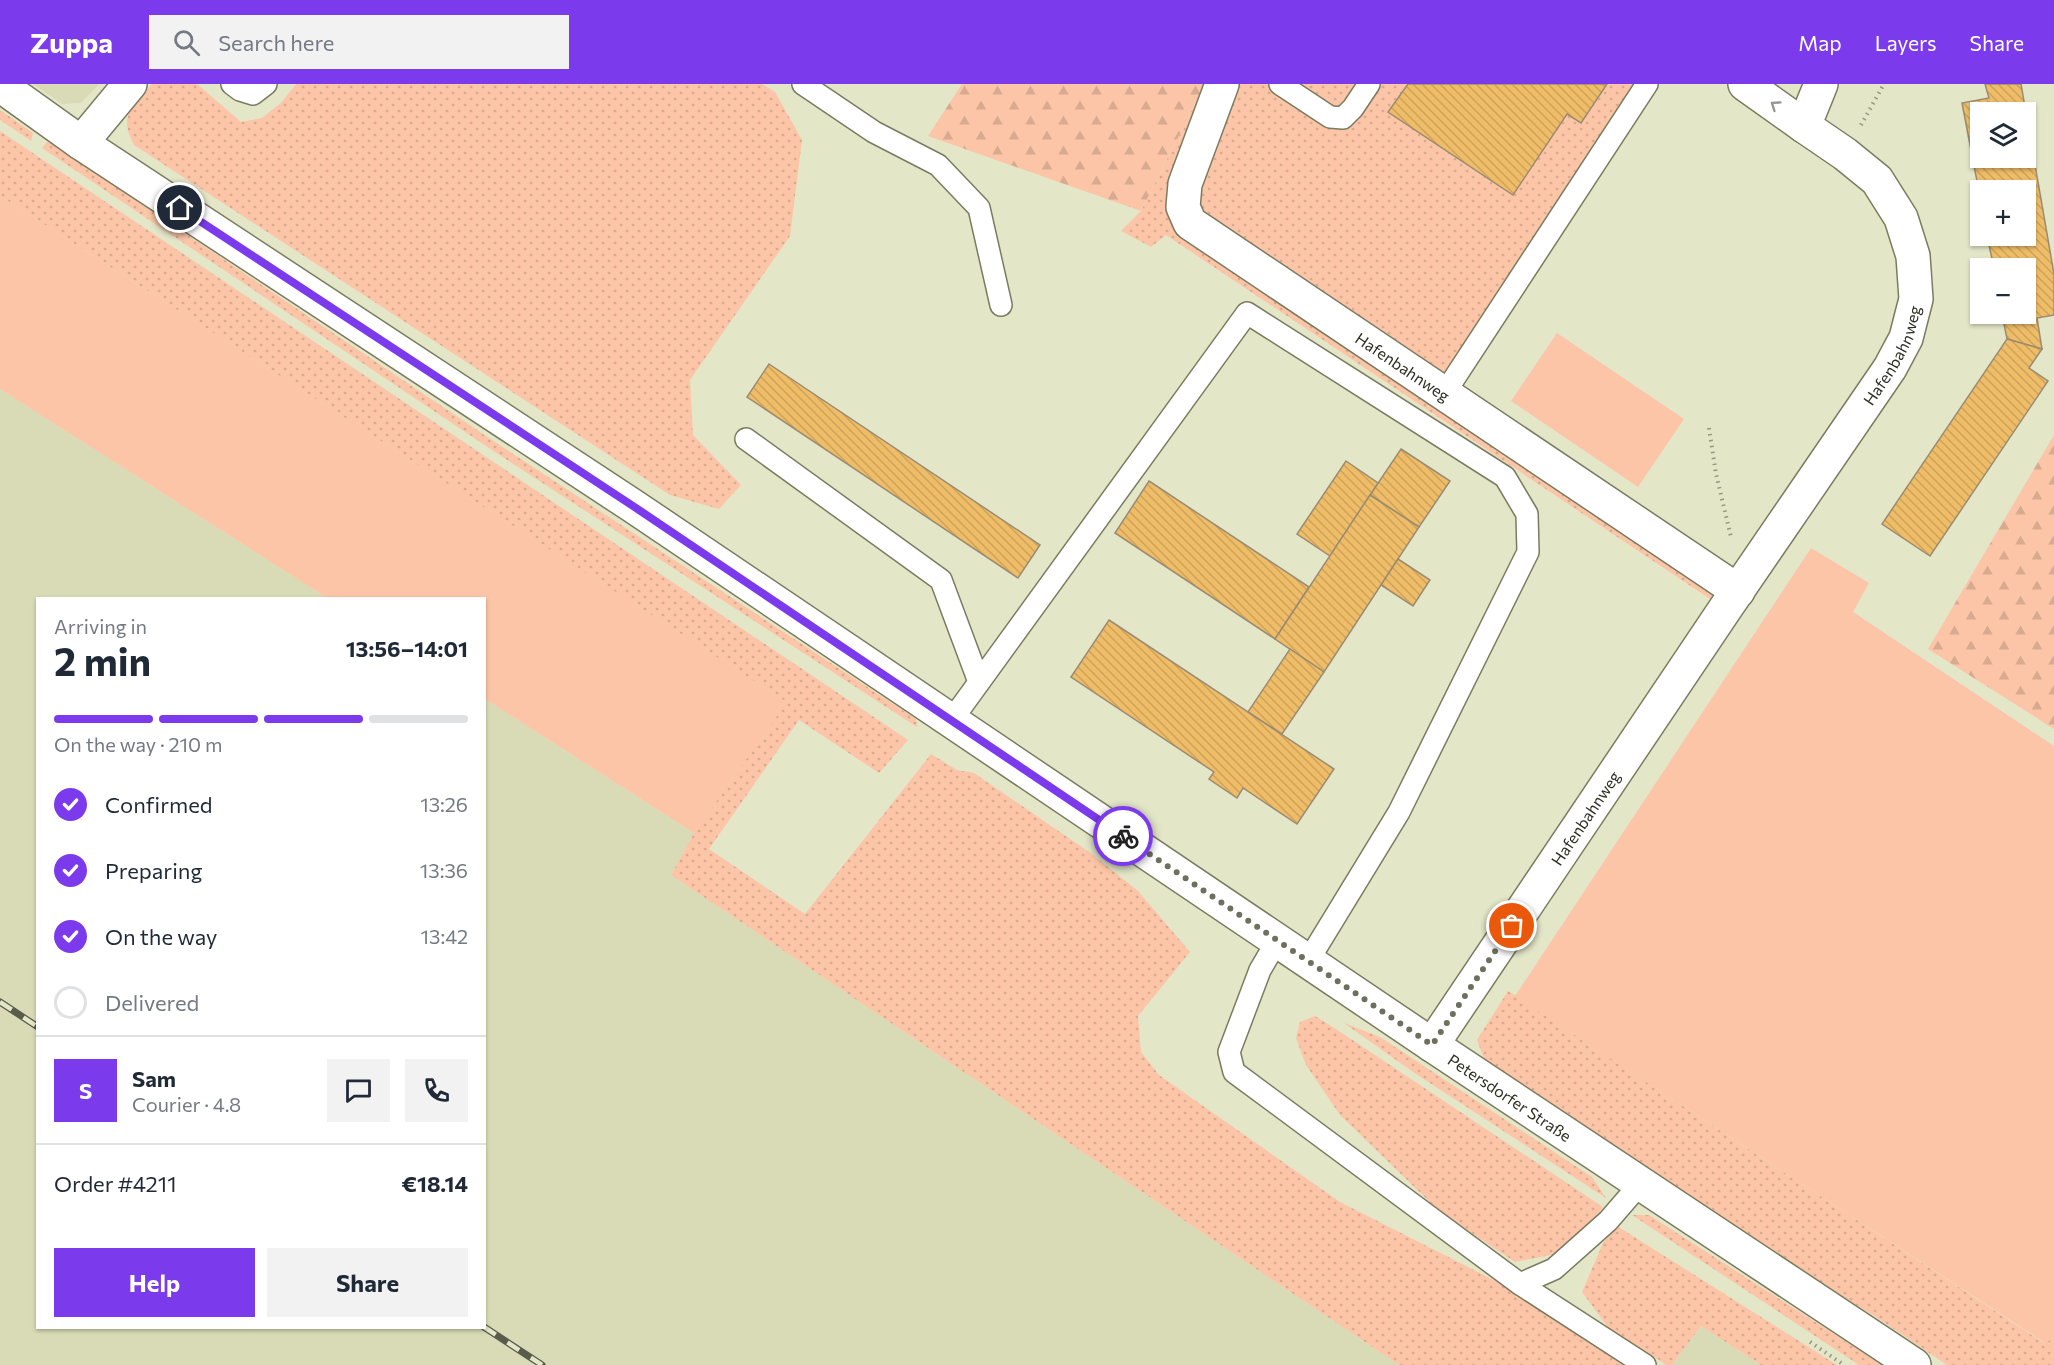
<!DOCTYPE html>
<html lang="en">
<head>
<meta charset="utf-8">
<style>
  body { margin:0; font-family:Commissioner,sans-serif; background:#f2f2f3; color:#1f2937; height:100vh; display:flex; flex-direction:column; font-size:22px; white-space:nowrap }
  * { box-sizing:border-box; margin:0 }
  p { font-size:20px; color:#747a83 }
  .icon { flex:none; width:33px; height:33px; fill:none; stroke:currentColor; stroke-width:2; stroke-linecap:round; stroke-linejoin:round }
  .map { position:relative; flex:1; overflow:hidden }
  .details { position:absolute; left:36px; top:513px; width:450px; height:732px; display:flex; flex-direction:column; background:#fff; border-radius:0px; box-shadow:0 2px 4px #0004 }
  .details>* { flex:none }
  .controls { position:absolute; left:1970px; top:18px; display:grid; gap:12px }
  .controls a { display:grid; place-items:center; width:66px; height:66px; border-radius:0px; background:#fff; box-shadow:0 2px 4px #0004; font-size:30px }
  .pin { position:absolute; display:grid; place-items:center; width:51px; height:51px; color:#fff; margin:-26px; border:3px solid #fff; border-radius:50%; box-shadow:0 2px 6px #0007 }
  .courier { position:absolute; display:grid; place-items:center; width:60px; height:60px; margin:-30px; border:4px solid #7c3aed; border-radius:50%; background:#fff; color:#222; box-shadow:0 2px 8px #0007 }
  .head em { font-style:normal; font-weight:700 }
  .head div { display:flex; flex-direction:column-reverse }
  .head { display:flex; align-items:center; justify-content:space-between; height:102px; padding:0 18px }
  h1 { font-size:39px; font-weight:700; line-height:45px }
  .bar { display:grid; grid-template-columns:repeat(4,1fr); gap:9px 6px; align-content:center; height:72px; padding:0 18px }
  .bar i { height:8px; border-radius:4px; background:#e0e1e3 }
  .bar .on { background:#7c3aed }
  .bar p { grid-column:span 4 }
  .line { display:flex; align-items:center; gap:15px; padding:0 18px; border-top:2px solid #e0e1e3 }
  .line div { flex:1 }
  .round { display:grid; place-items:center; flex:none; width:63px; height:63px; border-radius:0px; background:#f2f2f3 }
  ol { padding:0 18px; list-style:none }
  li { display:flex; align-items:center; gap:18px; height:66px }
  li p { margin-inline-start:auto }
  li .icon { padding:6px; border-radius:50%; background:#7c3aed; color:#fff; stroke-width:4 }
  li:last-child { color:#747a83 }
  li i { width:33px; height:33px; border:3px solid #e0e1e3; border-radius:50% }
  .action { display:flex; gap:12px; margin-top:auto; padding:12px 18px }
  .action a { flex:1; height:69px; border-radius:0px; background:#7c3aed; color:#fff; font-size:24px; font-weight:700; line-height:69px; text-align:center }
  .action a+a { background:#f2f2f3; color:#1f2937 }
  header { display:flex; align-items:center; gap:36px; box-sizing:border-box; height:84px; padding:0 30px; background:#7c3aed; color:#fff }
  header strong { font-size:28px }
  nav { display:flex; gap:33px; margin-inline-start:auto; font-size:21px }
  .search { width:420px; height:54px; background:#f2f2f3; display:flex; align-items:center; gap:15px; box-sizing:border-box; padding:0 21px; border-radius:0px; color:#747a83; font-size:22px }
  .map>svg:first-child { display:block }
  .built { fill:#d8dbb5 }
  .grass { fill:url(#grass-dots) }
  .forest { fill:url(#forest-firs) }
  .garden { fill:#fcc5a7 }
  .building { fill:url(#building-back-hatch); stroke:#9a8b72; stroke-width:1.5; fill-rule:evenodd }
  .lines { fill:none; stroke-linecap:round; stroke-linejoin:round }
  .service-casing { stroke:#7a7c60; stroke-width:24 }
  .minor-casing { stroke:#7a7c60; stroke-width:36 }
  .path { stroke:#969781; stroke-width:4; stroke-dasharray:1.5 4.5; stroke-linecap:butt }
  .service { stroke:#fff; stroke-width:21 }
  .minor { stroke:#fff; stroke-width:33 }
  .rail-casing { stroke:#5a5b4b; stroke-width:7 }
  .rail { stroke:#e4e6c8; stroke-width:4.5; stroke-dasharray:14; stroke-linecap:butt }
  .oneway { stroke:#969791 }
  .done { stroke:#6e6f5d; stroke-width:6; stroke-dasharray:0 10.8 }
  .route { stroke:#7c3aed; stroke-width:8 }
  .labels { text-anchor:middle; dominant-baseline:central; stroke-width:4.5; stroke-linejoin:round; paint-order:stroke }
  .street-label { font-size:16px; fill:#2e2f23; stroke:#e4e6c8 }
</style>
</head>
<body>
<header>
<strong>Zuppa</strong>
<div class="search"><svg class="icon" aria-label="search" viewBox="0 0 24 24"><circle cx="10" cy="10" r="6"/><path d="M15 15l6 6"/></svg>Search here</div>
<nav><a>Map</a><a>Layers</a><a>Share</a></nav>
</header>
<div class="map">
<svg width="2054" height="1281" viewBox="0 0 2054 1281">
  <defs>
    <pattern id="grass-dots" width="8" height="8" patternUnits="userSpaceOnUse" patternTransform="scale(1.5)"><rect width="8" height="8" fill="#fcc5a7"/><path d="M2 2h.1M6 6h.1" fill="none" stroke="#d8aa8f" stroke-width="1.8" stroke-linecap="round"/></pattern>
    <pattern id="forest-firs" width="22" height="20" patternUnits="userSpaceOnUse" patternTransform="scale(1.5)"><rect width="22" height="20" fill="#fcc5a7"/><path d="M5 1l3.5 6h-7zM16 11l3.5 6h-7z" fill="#d8aa8f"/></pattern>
    <pattern id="building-back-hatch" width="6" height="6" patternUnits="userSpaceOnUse" patternTransform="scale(1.5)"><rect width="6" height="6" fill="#efbd68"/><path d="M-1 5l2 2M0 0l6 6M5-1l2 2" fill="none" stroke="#cda35a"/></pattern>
  </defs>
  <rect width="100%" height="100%" fill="#e4e6c8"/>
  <!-- built -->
  <g class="built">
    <polygon points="33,0 99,0 81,19 62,20"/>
    <polygon points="0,305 327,514 38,514 38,1244 484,1244 485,615 694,749 671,791 1399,1281 0,1281"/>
    <polygon points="1701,1242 1761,1281 1672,1281"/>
  </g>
  <!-- grass -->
  <g class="grass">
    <path d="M152 0H197L241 38 262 34 281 19 296 0H762L775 8 802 56 790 152 690 296 693 351 741 401 719 425 670 411 134 61C118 31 132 22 152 0Z"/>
    <polygon points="1205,0 1647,0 1444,310 1738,507 1725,525 1166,151 1151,163 1121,147 1141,127"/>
    <polygon points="0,26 33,49 31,57 0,36"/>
    <polygon points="0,47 908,656 879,689 799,636 709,765 805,830 931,670 957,686 974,689 1092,770 1138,807 1190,868 1138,932 1141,968 1159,991 1340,1118 1539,1219 1627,1281 1399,1281 671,791 694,749 786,618 0,112"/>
    <polygon points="48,57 492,356 916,635 917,643 495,368 42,64"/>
    <polygon points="1508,907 2044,1259 2054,1254 2054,1281 1947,1281 1876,1233 1738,1148 1486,980 1477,956"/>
    <polygon points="1315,932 1336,945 1603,1123 1590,1141 1556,1170 1515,1178 1440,1128 1340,1031 1306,981 1296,954 1300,938"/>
    <polygon points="1344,939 1380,953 1592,1093 1606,1114 1413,988"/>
    <polygon points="1632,1131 1649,1131 1882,1281 1859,1281"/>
    <polygon points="1617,1142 1837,1281 1761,1281 1701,1242 1672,1281 1667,1281 1610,1246 1582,1208 1603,1159"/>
  </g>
  <!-- forest -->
  <g class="forest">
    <polygon points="962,0 1205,0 1141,127 928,52"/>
    <polygon points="2054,351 2054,645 1928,565"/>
  </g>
  <!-- garden -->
  <g class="garden">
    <polygon points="0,112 787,618 694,749 485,615 484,514 327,514 0,305"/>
    <polygon points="1557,249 1684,335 1638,403 1511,317"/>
    <polygon points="1811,464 1869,499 1853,528 2054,662 2054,1254 2045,1259 1515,912"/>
  </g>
  <!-- building -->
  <g class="building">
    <polygon points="1408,0 1607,0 1581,39 1567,30 1513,111 1388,28"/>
    <path d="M1985 0H2021L2054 190V231L2037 234 2042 265 2007 255 2002 230H2025V184H1994L1987 152H2025V106H1980V113L1962 19 1989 14ZM1980 28H2025V74H1980Z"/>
    <polygon points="2007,255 2042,265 2029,284 2048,297 1930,472 1882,440"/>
    <polygon points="769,280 1040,461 1018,494 747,313"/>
    <polygon points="1401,365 1450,397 1419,443 1370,411"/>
    <polygon points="1346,377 1378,399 1330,472 1297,450"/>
    <polygon points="1149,397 1309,503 1275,555 1115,449"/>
    <polygon points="1370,411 1419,443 1324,588 1275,555"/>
    <polygon points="1398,475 1430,496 1413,522 1381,501"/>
    <polygon points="1109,536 1334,685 1297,740 1243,704 1237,714 1209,695 1214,688 1071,593"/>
    <polygon points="1290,565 1324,588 1282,650 1248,628"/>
  </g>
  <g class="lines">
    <!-- service casing -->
    <g class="service-casing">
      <g id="service">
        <polyline points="232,0 240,6 253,10 266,0"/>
        <polyline points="803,0 874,48 938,81 979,124 1001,221"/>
        <polyline points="1280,0 1330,33 1343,34 1353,24 1369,0"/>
        <polyline points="1444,310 1647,0"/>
        <polyline points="746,355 941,496 979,598"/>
        <polyline points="951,637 1247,229 1505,393 1527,430 1528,468 1399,728 1308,877"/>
        <polyline points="1277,857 1260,886 1229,968 1234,988 1520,1200 1554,1185 1608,1137 1640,1100"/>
        <polyline points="1520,1200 1645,1281"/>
      </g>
    </g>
    <!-- minor casing -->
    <g class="minor-casing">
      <g id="minor">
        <path id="s1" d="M1222 0 1185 100 1183 123 1190 139 1738 507"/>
        <polyline points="1745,0 1804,42"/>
        <path id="s2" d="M0 1 81 59 633 422 1432 961 1914 1281"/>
        <polyline points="81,59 130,0"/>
        <path id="s3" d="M1432 961 1725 525 1890 284 1906 254 1916 215 1913 172 1901 134 1877 96 1845 70 1804 42 1821 0"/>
      </g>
    </g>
    <!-- path -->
    <g class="path">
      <polyline points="1861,41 1884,0"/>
      <polyline points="1709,344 1716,390 1731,453"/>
      <polyline points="1810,1258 1844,1281"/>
    </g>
    <!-- service -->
    <use href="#service" class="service"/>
    <!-- minor -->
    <use href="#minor" class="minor"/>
    <!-- rail casing -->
    <g class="rail-casing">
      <g id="rail">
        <polyline points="0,918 38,943"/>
        <polyline points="484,1243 542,1281"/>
      </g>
    </g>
    <!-- rail -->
    <use href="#rail" class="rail"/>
  </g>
  <!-- one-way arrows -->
  <defs><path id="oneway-chevron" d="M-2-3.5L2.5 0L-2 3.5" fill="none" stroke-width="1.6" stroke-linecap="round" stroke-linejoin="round" transform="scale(1.5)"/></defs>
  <use class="oneway" href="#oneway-chevron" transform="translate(1775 21) rotate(-145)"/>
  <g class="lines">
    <!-- done -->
    <polyline class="done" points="1123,752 1432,961 1512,842"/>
    <!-- route -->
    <polyline class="route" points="180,124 633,422 1123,752"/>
  </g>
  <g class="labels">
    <!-- street labels -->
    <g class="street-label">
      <text stroke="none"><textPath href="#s3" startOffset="830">Hafenbahnweg</textPath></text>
      <text stroke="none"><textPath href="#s1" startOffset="404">Hafenbahnweg</textPath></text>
      <text stroke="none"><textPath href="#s3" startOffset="274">Hafenbahnweg</textPath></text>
      <text stroke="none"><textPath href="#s2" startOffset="1818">Petersdorfer Straße</textPath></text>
    </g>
  </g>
</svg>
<div class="controls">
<a><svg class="icon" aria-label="layers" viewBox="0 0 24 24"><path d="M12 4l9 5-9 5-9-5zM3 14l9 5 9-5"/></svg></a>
<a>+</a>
<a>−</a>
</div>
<div class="pin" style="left:1512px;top:842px;background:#ea580c"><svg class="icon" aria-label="bag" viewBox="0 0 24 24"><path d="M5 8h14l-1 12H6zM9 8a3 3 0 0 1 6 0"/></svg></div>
<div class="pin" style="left:180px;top:124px;background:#1f2937"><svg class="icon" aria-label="home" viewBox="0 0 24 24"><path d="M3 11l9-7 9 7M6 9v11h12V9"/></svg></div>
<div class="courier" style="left:1123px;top:752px"><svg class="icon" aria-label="bike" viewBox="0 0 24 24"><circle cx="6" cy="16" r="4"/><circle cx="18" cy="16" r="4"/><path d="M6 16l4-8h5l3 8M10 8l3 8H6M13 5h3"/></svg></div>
<section class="details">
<div class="head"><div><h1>2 min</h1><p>Arriving in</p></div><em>13:56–14:01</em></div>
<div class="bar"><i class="on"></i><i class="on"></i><i class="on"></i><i></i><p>On the way · 210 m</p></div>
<ol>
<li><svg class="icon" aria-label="check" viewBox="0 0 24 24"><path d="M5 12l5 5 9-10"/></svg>Confirmed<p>13:26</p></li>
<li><svg class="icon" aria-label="check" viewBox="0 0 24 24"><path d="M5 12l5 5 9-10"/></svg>Preparing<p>13:36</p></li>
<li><svg class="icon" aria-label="check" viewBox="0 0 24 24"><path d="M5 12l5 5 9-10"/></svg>On the way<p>13:42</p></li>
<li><i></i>Delivered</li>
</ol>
<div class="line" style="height:108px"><b class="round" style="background:#7c3aed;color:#fff">S</b><div><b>Sam</b><p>Courier · 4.8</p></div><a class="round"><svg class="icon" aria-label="chat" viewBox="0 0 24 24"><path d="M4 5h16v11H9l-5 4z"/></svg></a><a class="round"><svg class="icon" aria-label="phone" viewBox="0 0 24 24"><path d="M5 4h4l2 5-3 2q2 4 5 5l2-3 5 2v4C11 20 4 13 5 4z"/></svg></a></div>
<div class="line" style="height:78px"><div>Order #4211</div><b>€18.14</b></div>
<div class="action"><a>Help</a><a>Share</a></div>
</section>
</div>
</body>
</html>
